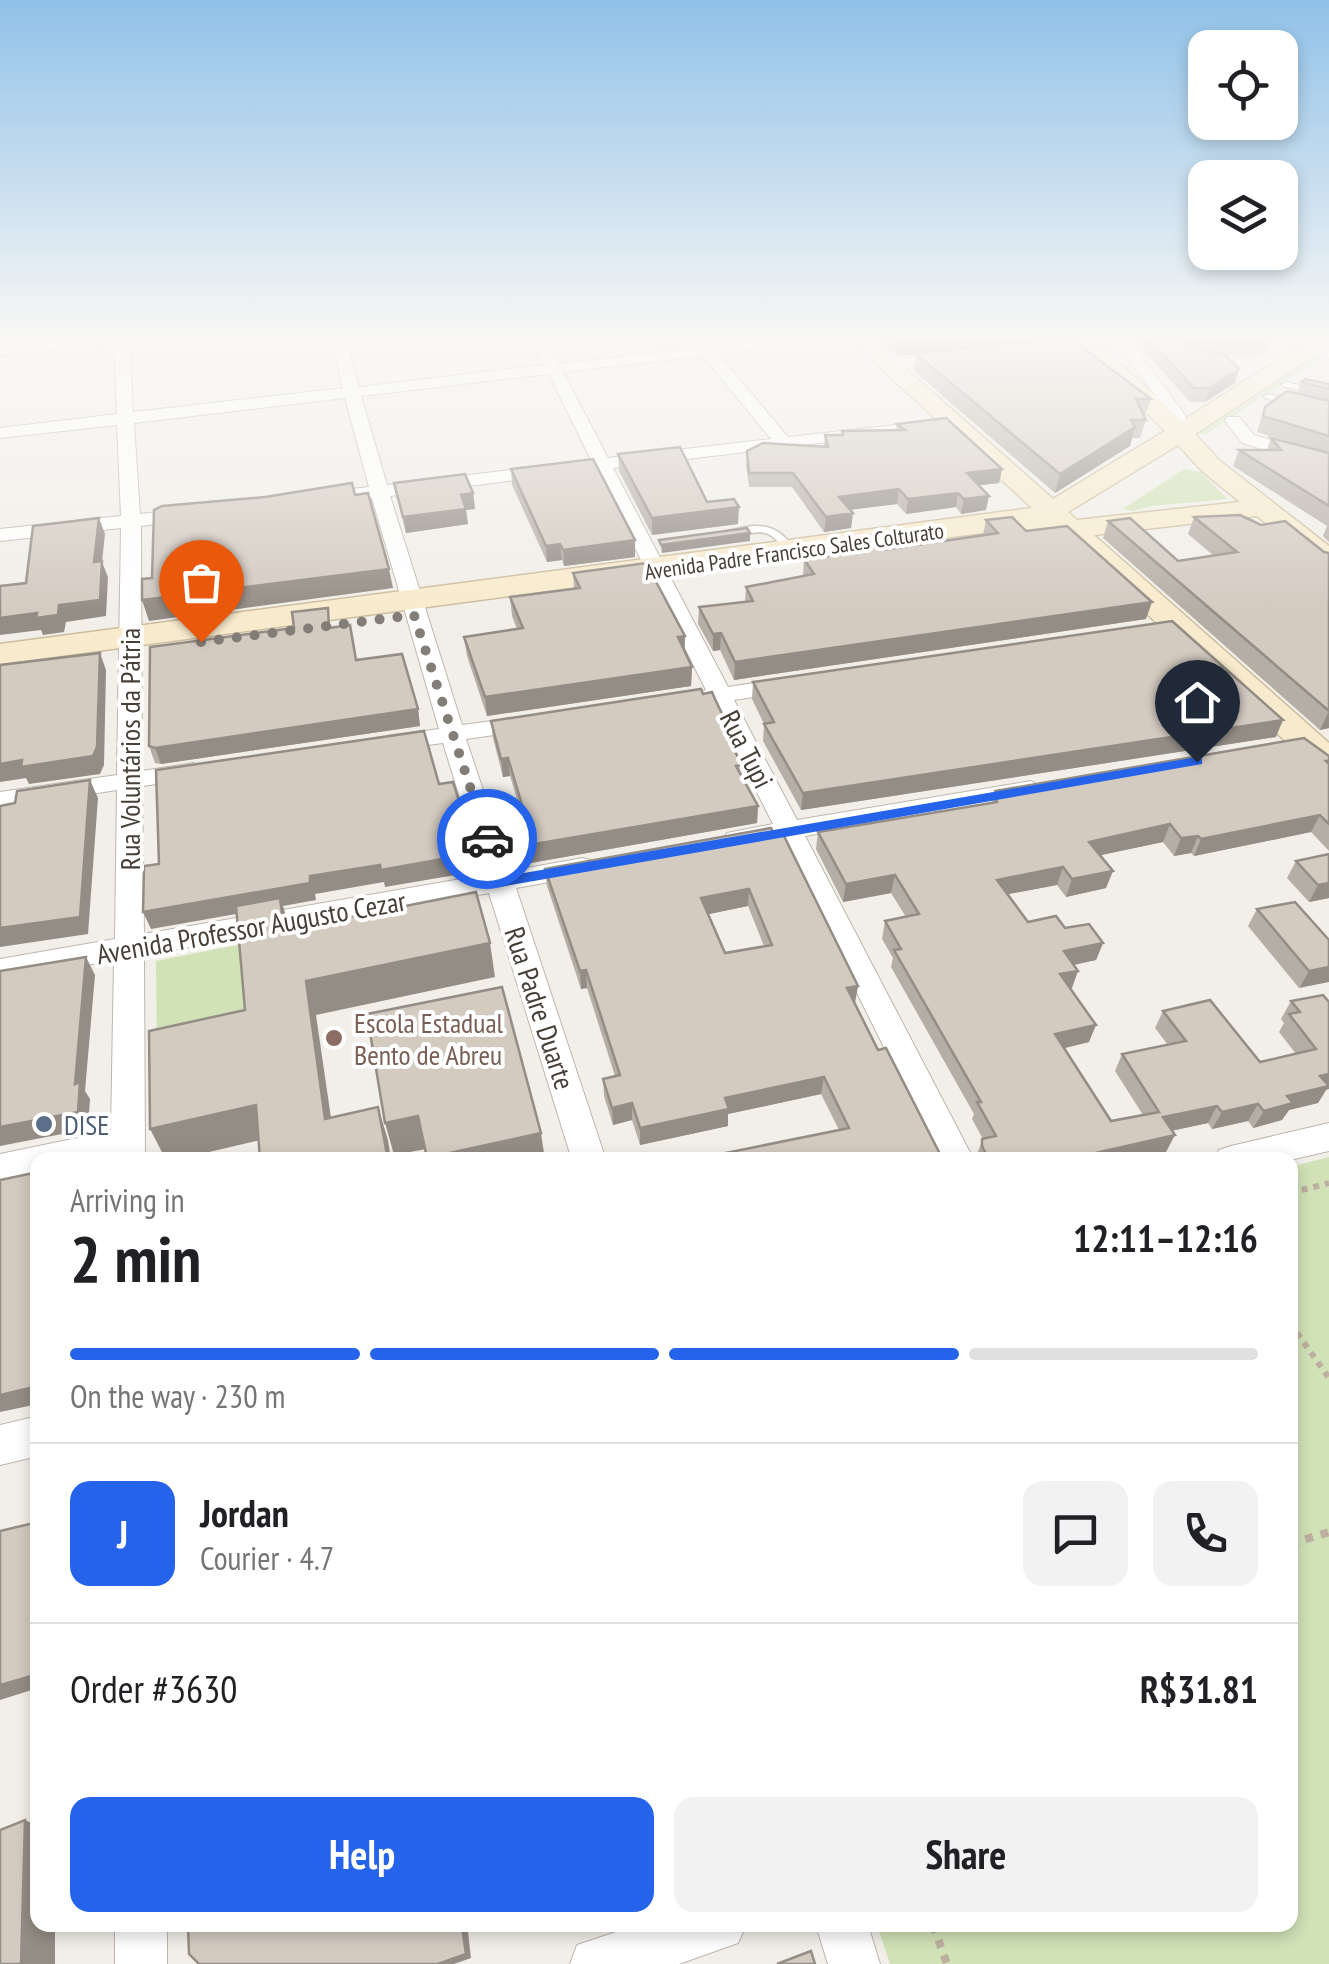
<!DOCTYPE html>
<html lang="en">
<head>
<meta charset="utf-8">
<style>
  body { margin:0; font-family:"PT Sans Narrow",sans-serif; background:#f2f2f2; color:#202124; height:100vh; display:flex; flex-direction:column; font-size:38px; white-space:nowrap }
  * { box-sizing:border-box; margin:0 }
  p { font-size:32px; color:#757577 }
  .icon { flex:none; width:55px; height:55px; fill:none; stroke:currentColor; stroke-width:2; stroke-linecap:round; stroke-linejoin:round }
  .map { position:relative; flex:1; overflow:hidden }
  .drawer { position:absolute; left:30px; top:1152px; width:1268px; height:780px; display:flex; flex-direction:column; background:#fff; border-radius:20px; box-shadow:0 5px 15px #0003 }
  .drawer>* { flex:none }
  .controls { position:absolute; left:1188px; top:30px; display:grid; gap:20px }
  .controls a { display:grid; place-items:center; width:110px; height:110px; border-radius:20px; background:#fff; box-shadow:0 5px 15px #0003; font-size:50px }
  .pin { position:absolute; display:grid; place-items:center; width:85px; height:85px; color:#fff; margin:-102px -42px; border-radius:50% 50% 50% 0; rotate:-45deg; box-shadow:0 0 10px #0007 }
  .pin .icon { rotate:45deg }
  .courier { position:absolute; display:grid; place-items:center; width:100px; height:100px; margin:-50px; border:8px solid #2563eb; border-radius:50%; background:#fff; color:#222; box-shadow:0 2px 12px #0007 }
  .headline em { font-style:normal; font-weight:700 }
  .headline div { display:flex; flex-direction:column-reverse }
  .headline { display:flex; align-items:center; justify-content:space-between; height:170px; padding:0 40px }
  h1 { font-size:65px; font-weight:700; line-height:75px }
  .bar { display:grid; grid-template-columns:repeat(4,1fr); gap:15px 10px; align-content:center; height:120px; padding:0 40px }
  .bar i { height:12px; border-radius:8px; background:#e0e0e0 }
  .bar .current { background:#2563eb }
  .bar p { grid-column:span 4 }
  .line { display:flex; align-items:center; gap:25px; padding:0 40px; border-top:2px solid #e0e0e0 }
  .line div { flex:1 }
  .round { display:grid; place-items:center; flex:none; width:105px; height:105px; border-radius:20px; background:#f2f2f2 }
  .cta { display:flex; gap:20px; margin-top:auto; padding:20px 40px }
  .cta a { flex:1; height:115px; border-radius:20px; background:#2563eb; color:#fff; font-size:40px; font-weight:700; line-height:115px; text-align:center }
  .cta a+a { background:#f2f2f2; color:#202124 }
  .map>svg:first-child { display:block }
  .green { fill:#d1e2b7 }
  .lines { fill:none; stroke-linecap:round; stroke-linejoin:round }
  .lane-casing { stroke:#bdb6ad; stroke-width:3 }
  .street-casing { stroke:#bdb6ad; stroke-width:2 }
  .secondary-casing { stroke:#cdbd9e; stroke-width:3 }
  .path-far1 { stroke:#bdb0a0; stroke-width:6; stroke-dasharray:6 6; stroke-linecap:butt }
  .path { stroke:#bdb0a0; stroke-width:8; stroke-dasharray:8 8; stroke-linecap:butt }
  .lane { fill:#fff; fill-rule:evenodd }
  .street { fill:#fff; fill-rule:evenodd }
  .secondary { fill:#f8ebcd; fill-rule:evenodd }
  .wall { fill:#b5aea5; fill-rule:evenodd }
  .shaded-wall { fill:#948d86 }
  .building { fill:#d3cac0; stroke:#948d86; stroke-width:2.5; fill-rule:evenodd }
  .route { fill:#2563eb }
  .done { stroke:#827d76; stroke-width:10; stroke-dasharray:0 18 }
  .education-dot { fill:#8d6e63; stroke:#fff; stroke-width:4 }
  .service-dot { fill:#5c6f8a; stroke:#fff; stroke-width:4 }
  .labels { text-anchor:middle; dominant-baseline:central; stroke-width:8; stroke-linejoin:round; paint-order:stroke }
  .far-street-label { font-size:22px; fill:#453f38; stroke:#fff }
  .street-label { font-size:28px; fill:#453f38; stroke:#fff }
  .education-label { font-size:28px; fill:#785e54; stroke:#fff; text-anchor:start }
  .service-label { font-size:28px; fill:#4e5e75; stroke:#fff; text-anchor:start }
</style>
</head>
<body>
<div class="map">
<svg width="1329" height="1964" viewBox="0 0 1329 1964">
  <rect width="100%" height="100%" fill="#f2efe9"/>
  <!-- green -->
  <g class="green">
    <polygon points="1315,354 1323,357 1205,435 1195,433"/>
    <polygon points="1184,469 1200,472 1228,499 1151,506 1133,511 1123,509"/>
    <polygon points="242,944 248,1036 157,1055 156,961"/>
    <polygon points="1329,1157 1329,1964 890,1964 877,1925 1290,1925 1290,1167"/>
  </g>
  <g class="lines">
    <!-- lane casing -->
    <g class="lane-casing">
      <g id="lane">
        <polygon points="1286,382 1329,393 1329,398 1283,386 1282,384"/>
        <polygon points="1268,394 1329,410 1329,416 1265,398 1264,396"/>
        <path d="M752 526C774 525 785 534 796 552L787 554C764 517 756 541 727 531Z"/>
      </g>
    </g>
    <!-- street casing -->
    <g class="street-casing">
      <g id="street">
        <path d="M81 338H129L133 412 343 388 330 338H345L359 387 544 365 531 338H545L559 364 782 338H827L820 343 718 354 788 437 941 420 944 424 935 429 613 468 728 687 792 677 804 684 792 691 734 700 797 820 1031 781 1044 789 1031 797 805 836 974 1160H940L781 840 736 848 727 845 723 839 727 833 773 824 712 703 675 709 663 702 667 697 706 690 596 470 390 496 462 725 530 716 542 723 530 730 466 739 510 871 583 858 593 861 597 867 593 873 583 876 516 888 606 1160H572L489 893 144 955 145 1160H38V1174L0 1182V1154L111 1131 114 960 0 981V959L115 939 117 790 0 808V792L117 775 121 528 0 541V529L121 516 117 425 0 438V428L117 414 114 343 0 356V346ZM703 356 771 439 608 458 563 372ZM549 374 591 460 387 485 361 396ZM345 398 369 487 315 493 306 499 315 505 372 498 439 729 388 736 376 743 388 750 443 743 484 875 144 934 142 786 194 779 207 771 194 763 142 771 141 526 195 520 205 514 195 508 140 514 134 423Z"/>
        <polygon points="1113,338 1128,338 1185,415 1186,436 1174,436 1169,415"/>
        <polygon points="1303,338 1319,338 1329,346 1329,359"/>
        <polygon points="956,353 961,355 961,361 890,370 882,365 890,360"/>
        <polygon points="1227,417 1239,417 1254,435 1329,458 1329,469 1242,443 1225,421"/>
        <polygon points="1329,1123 1329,1151 1290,1160 1214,1160 1219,1150 1231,1146"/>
        <polygon points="38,1416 38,1456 0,1465 0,1425"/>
        <rect x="115" y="1925" width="52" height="39"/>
        <polygon points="637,1925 746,1925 738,1943 679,1964 570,1964 577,1945"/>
        <polygon points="816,1925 868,1925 880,1964 828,1964"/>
      </g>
    </g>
    <!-- secondary casing -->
    <g class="secondary-casing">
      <path id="secondary" d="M848 338H871L1053 499 1165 431 1070 338H1093L1182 421 1312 338H1329V346L1195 434 1220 461 1329 546V569L1319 566 1257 516 1094 535 1329 743V773L1317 770 1064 538 1027 542 1013 534 1019 528 0 664V644L1032 508ZM1178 445 1202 471 1240 502 1077 520 1068 512Z"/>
    </g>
    <!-- path-far1 -->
    <g class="path-far1">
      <polyline points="1290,1193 1329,1183"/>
      <polyline points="1290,1323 1329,1378"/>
    </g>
    <!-- path -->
    <g class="path">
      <polyline points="1290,1544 1329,1532"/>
      <polyline points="933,1925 947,1964"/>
    </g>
    <!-- lane -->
    <use href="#lane" class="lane"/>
    <!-- street -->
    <use href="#street" class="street"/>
    <!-- secondary -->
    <use href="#secondary" class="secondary"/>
  </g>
  <!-- wall -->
  <g class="wall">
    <polygon points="875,338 1047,338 1047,340 1151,399 1144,417 1146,420 1140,438 1132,438 1130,446 1055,493 914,371 916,354 1025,342 896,356"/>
    <polygon points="1133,338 1290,338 1285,341 1269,341 1265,355 1224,356 1239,369 1235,383 1205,402 1190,402"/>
    <polygon points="1301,382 1329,384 1329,542 1323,536 1327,526 1233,466 1239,450 1267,450 1271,438 1304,446 1257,432 1265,407 1297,393"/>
    <polygon points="897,424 1002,469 999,483 979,485 986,510 961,514 956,507 906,514 897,504 850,510 853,513 851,528 824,532 792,487 749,487 746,465 747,451 824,446 825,435 842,435 842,431 896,430"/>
    <polygon points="618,454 707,502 738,524 652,535 619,471"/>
    <polygon points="511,469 635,540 635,557 564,566 562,560 547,562 512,485"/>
    <polygon points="394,483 473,493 475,509 466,510 468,524 406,533"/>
    <polygon points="1194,517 1324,552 1329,728 1320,730 1103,538 1108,521 1178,561 1214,556 1188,534"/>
    <polygon points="986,520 1026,531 1146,619 734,680 720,650 713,651 698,624 699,607 745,602 746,587 803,576 804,559 842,554 844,539 883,550 983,535"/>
    <polygon points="573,573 685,636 685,652 692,667 691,686 487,716 467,656 464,637 517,629 512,616 510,597 574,589"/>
    <polygon points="331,624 332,628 357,660 418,709 420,726 161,764 155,763 149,746"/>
    <polygon points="753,682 1276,737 801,810 763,741 764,724 752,699"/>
    <polygon points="491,721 737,745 736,754 741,774 758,806 757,823 525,864 518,845 516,827 525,826 510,776 503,777 493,738"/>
    <polygon points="1329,756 1329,851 1311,832 1194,856 1191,853 1174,856 1163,842 1100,855 1106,888 1066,897 1057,885 1008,894 1028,922 1065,928 1103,943 1096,960 1074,965 1072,988 1070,989 1089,1042 1064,1048 1111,1121 1143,1115 1115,1071 1122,1054 1168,1045 1155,1028 1163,1011 1260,1062 1296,1054 1279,1032 1284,1023 1281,1019 1291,1001 1323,995 1326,1090 1318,1103 1289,1110 1282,1120 1253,1128 1248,1121 1212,1129 1208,1123 1172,1131 1166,1152 1130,1160 976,1160 976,1156 983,1139 972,1119 974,1114 891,967 893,958 882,939 885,921 906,917 891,893 843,902 816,849 818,832 992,803 995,791"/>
    <path d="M771 828 878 1050 943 1160 839 1130 821 1094 728 1114V1126L640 1145 632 1120 613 1125 604 1096 603 1079 615 1076 587 988 581 989 547 886 545 869ZM748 906 764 946 725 953 708 914Z"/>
    <polygon points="1296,861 1329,898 1309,902 1287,878"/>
    <polygon points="1257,909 1329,940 1299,988 1248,926"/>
  </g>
  <!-- shaded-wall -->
  <g class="shaded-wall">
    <polygon points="936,338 1047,338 1047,340 896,356 898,342"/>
    <polygon points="1239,369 1235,383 1205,402 1210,388"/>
    <polygon points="1135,427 1130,446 1055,493 1060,474"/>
    <polygon points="1002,469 999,483 964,487 967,473"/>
    <polygon points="899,489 897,504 838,511 839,497"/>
    <polygon points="473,493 475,509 466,510 468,524 406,533 403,517 461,495"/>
    <polygon points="958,493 956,507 906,514 908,499"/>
    <polygon points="989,496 986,510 961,514 964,499"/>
    <polygon points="739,507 738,524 652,535 652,518"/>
    <polygon points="853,513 851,528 824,532 826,517"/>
    <polygon points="99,518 105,534 102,562 108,577 106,616 66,622 64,632 43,635 41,630 0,635 0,618 59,605 94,562"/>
    <polygon points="750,533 750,541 662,553 661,545"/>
    <polygon points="635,540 635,557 564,566 563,550"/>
    <polygon points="560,544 562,560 547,562 546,546"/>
    <polygon points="389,569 393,588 149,621 142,600"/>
    <polygon points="1152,602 1146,619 734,680 735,662"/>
    <polygon points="721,633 720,650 713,651 713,634"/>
    <polygon points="685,636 684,655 678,637"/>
    <polygon points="100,653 106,670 104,765 100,774 29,784 26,778 0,782 0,764"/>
    <polygon points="692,667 691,686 487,716 485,697"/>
    <polygon points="418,709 420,726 161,764 155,748"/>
    <polygon points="1329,711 1329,728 1320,730"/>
    <polygon points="1283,720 1276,737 801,810 803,793"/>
    <polygon points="508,758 510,776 503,777 501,759"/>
    <polygon points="90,780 98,798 88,934 0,947 0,928"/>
    <polygon points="758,806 757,823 525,864 523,846"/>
    <polygon points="1320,815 1311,832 1194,856 1201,839"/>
    <polygon points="1170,824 1163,842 1083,859 1089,842"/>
    <polygon points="1198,836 1191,853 1174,856 1181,838"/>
    <polygon points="476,853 479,871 385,887 384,882 315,894 316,900 283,906 291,932 284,930 281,906 151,929 143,912 310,876 380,865"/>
    <polygon points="1063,867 1057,885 993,897 997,880"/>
    <polygon points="1113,871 1106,888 1066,897 1072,879"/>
    <polygon points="895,875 891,893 843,902 846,884"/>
    <polygon points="1329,883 1329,898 1309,902 1318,885"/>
    <polygon points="749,889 748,906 700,916 701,898"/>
    <polygon points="490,943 495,977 316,1015 336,1152 325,1119 306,981"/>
    <polygon points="1103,943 1096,960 1058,968 1064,951"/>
    <polygon points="86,957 95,975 85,1091 90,1099 88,1129 0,1146 0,1127 75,1084"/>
    <polygon points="1329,967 1329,982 1299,988 1309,971"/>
    <polygon points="586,970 587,988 581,989 580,971"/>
    <polygon points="1078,971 1072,988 1054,992 1060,974"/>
    <polygon points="858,986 855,1003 847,988"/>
    <polygon points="1096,1025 1089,1042 1049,1052 1055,1034"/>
    <polygon points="1329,1074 1329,1089 1326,1090 1318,1103 1289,1110 1282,1120 1253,1128 1264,1111 1320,1076"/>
    <polygon points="824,1077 821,1094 728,1114 728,1126 640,1145 640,1128 725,1098"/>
    <polygon points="632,1103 632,1120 613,1125 612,1108"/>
    <polygon points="1258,1104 1248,1121 1212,1129 1222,1112"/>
    <polygon points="256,1105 269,1138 175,1160 166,1160 150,1129"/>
    <polygon points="1217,1106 1208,1123 1155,1134 1163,1117"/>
    <polygon points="378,1107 388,1140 391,1160 388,1160"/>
    <polygon points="418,1116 426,1149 394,1155 385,1123"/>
    <polygon points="541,1133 545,1160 427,1160 427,1158"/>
    <polygon points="1175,1135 1166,1152 1130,1160 1065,1160"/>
    <polygon points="38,1386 38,1404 0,1412 0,1395"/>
    <polygon points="38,1674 38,1688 0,1700 0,1685"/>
    <polygon points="25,1820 38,1826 38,1925 55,1925 55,1964 21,1964"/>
    <polygon points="469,1925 486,1925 468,1932 471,1958 454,1964 438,1964 462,1927"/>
  </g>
  <!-- building -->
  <g class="building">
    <polygon points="894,338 936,338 898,342"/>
    <polygon points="1062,338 1070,338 1151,399 1136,399 1146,420 1131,420 1135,427 1060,474 916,354"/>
    <polygon points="1148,338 1265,338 1269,341 1179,344 1226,356 1239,369 1210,388 1194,388"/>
    <polygon points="1305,379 1329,384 1329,389 1301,382"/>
    <polygon points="1287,391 1329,401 1329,436 1263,416 1265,407"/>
    <polygon points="946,418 1002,469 967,473 989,496 964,499 958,493 908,499 899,489 839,497 853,513 826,517 793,473 749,473 747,451 763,443 828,447 825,435 843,435 842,431 905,430 897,424"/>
    <polygon points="1271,438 1329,453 1329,506 1239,450 1281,450"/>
    <polygon points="680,447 707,502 734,499 739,507 652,518 618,454"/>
    <polygon points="593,459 635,540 563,550 560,544 546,546 511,469"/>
    <polygon points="465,474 473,493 461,495 466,509 403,517 394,483"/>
    <polygon points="352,483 355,495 368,493 389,569 142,600 142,579 152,578 154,510 162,506 265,497"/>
    <polygon points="1240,515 1261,525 1285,521 1324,552 1329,553 1329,711 1108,521 1130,518 1178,561 1237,552 1194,517"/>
    <polygon points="1012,517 1026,531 1067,526 1152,602 735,662 721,633 713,634 699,607 753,601 746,587 814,574 804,559 855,553 844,539 871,535 883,550 998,533 986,520"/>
    <polygon points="99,518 94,562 102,561 100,600 59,605 58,615 36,618 37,613 0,618 0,586 26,583 33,526"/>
    <polygon points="747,528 750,533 661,545 659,540"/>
    <polygon points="646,563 685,636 678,637 692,667 485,697 464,637 523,628 510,597 580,588 573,573"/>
    <polygon points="328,608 329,628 350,625 356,660 402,654 418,709 155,748 149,746 150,647 294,628 292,612"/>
    <polygon points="1172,621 1283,720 803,793 764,724 774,722 753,682"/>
    <polygon points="100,653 97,747 93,756 21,767 22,760 0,764 0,665"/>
    <polygon points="701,689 703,694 712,692 715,699 737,745 732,746 742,765 736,766 758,806 523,846 516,827 528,825 508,758 501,759 491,721"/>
    <polygon points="424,731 439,784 453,782 476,853 381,870 380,865 310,876 310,883 143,912 144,866 159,864 156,770"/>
    <polygon points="1304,738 1329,756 1329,761 1326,761 1329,764 1329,824 1320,815 1201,839 1198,836 1181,838 1170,824 1089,842 1113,871 1072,879 1063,867 997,880 1028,922 1056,916 1065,928 1089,924 1103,943 1064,951 1078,971 1060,974 1096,1025 1055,1034 1111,1121 1159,1112 1122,1054 1186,1041 1163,1011 1210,1000 1260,1062 1316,1049 1289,1014 1300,1012 1291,1001 1323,995 1329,1002 1329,1074 1320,1076 1329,1086 1287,1096 1293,1103 1264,1111 1258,1104 1222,1112 1217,1106 1163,1117 1175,1135 1065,1160 989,1160 982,1146 982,1139 996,1136 977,1102 981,1102 894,950 901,949 885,921 919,914 895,875 846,884 818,832 997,802 995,791"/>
    <polygon points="90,780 80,917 0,928 0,806 15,803 17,791"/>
    <path d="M771 828 774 834 782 832 858 986 847 988 878 1050 886 1048 943 1160H691L849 1128 824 1077 725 1098 729 1109 640 1128 632 1103 612 1108 603 1079 620 1075 586 970 580 971 545 869ZM749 889 772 945 725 953 701 898Z"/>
    <polygon points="1329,854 1329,883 1318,885 1296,861"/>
    <polygon points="476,892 490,943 306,981 325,1119 378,1107 388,1160 260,1160 256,1105 150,1129 149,1031 245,1010 236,906 280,898 284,930"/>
    <polygon points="1295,902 1329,940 1329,967 1309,971 1257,909"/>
    <polygon points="86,957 75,1084 80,1082 78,1112 0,1127 0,971"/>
    <polygon points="502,987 541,1133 427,1158 418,1116 385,1123 367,1014"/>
    <polygon points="38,1172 38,1386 0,1395 0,1180"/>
    <polygon points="38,1522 38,1674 0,1685 0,1531"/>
    <polygon points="25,1820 21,1964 0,1964 0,1830"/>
    <polygon points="188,1925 469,1925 462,1927 466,1954 438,1964 199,1964 189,1954"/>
    <polygon points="811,1951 815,1964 777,1964"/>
  </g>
  <!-- sky -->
  <linearGradient id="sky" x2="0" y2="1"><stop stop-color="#90c1e8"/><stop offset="0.55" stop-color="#f9f8f5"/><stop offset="1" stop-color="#f9f8f5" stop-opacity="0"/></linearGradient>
  <rect width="1329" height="613" fill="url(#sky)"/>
  <!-- route -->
  <polygon class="route" points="1197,757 1202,759 1202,764 500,887 493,882 480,839 492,836 506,876"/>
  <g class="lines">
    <!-- done -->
    <polyline class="done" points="201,642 414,615 487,839"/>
  </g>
  <!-- markers -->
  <circle class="education-dot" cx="334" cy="1038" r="10"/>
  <circle class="service-dot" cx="44" cy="1124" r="10"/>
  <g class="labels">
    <!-- far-street labels -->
    <g class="far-street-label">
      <text transform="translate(794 551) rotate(-8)">Avenida Padre Francisco Sales Colturato</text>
    </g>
    <!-- street labels -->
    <g class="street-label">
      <text transform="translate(129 749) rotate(-90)">Rua Voluntários da Pátria</text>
      <text transform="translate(747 749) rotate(63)">Rua Tupi</text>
      <text transform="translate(251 927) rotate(-10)">Avenida Professor Augusto Cezar</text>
      <text transform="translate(540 1008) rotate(72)">Rua Padre Duarte</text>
    </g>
    <!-- education labels -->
    <g class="education-label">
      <text x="354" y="1022">Escola Estadual<tspan x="354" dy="32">Bento de Abreu</tspan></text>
    </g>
    <!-- service labels -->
    <g class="service-label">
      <text x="64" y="1124">DISE</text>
    </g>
  </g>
</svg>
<div class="controls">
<a><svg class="icon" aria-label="locate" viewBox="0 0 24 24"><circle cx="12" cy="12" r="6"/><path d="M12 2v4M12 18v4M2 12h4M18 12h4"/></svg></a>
<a><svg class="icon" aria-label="layers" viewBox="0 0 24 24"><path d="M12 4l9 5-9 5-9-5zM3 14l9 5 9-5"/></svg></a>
</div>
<div class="pin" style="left:201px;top:642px;background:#ea580c"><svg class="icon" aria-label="bag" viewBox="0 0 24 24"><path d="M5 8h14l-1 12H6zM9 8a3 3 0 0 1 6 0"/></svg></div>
<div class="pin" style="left:1197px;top:762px;background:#1f2937"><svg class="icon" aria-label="home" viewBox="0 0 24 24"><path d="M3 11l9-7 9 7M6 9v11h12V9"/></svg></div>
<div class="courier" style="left:487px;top:839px"><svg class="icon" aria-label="car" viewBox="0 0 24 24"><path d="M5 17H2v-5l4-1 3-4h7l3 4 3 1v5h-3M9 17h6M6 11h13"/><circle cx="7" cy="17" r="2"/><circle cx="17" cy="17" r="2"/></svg></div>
<section class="drawer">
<div class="headline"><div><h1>2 min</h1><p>Arriving in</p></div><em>12:11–12:16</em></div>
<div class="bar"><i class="current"></i><i class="current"></i><i class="current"></i><i></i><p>On the way · 230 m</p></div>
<div class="line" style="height:180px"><b class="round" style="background:#2563eb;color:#fff">J</b><div><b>Jordan</b><p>Courier · 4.7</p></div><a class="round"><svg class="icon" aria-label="chat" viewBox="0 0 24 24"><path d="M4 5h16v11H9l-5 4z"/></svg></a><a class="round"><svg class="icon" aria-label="phone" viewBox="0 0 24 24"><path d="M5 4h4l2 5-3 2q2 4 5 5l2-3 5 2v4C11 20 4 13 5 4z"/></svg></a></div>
<div class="line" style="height:130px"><div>Order #3630</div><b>R$31.81</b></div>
<div class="cta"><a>Help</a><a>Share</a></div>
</section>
</div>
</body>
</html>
